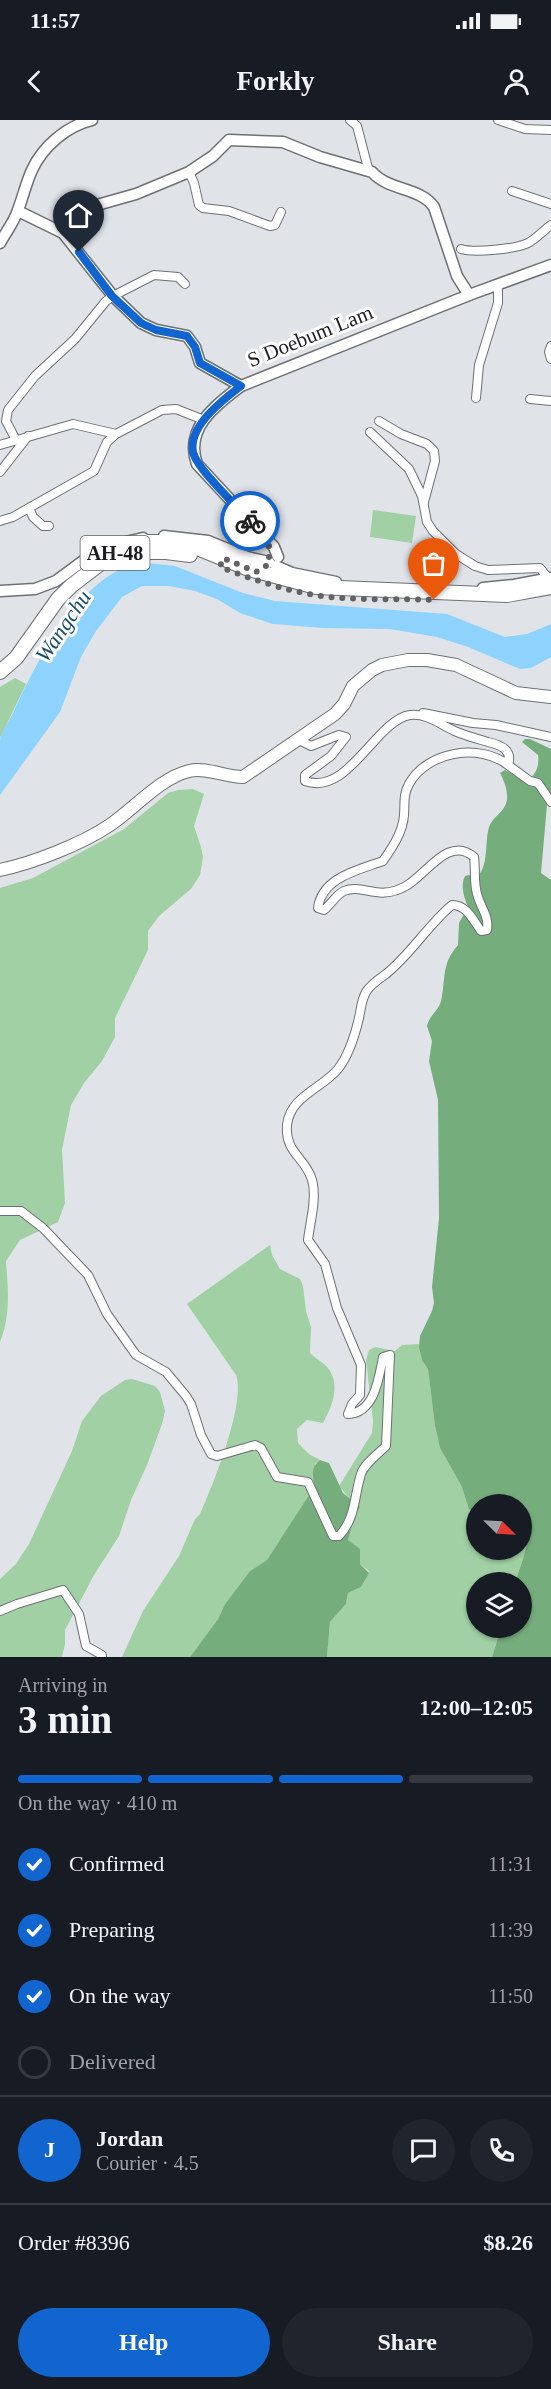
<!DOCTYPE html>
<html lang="en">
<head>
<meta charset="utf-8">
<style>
  body { margin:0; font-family:"Times New Roman",serif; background:#20242c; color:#f1f3f6; height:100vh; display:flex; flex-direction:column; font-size:22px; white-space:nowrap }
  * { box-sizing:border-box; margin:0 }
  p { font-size:20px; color:#9ea1a6 }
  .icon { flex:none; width:33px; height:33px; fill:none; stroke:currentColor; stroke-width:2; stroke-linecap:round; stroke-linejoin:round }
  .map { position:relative; height:1537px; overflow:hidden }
  .side { display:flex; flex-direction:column; background:#171b24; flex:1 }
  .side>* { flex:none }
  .needle { width:39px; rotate:114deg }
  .controls { position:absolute; left:466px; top:1374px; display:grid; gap:12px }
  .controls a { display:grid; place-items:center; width:66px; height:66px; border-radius:50%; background:#171b24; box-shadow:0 2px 4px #0004; font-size:30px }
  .pin { position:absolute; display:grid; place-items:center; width:51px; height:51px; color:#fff; margin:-62px -26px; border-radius:50% 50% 50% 0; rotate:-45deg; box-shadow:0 0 6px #0007 }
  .pin .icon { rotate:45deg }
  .courier { position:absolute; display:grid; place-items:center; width:60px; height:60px; margin:-30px; border:4px solid #1265cf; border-radius:50%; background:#fff; color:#222; box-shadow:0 2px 8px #0007 }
  .overview em { font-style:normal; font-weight:600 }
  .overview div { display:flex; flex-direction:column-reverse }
  .overview { display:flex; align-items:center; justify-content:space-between; height:102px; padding:0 18px }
  h1 { font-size:39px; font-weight:600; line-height:45px }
  .bar { display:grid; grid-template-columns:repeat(4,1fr); gap:9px 6px; align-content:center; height:72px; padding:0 18px }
  .bar i { height:8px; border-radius:4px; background:#363941 }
  .bar .active { background:#1265cf }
  .bar p { grid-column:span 4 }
  .line { display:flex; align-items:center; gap:15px; padding:0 18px; border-top:2px solid #363941 }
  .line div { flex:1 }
  .round { display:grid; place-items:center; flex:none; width:63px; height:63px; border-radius:32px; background:#20242c }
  ol { padding:0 18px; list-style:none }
  li { display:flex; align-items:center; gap:18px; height:66px }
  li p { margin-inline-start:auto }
  li .icon { padding:6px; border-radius:50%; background:#1265cf; color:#fff; stroke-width:4 }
  li:last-child { color:#9ea1a6 }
  li i { width:33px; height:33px; border:3px solid #363941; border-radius:50% }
  .button { display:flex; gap:12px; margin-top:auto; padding:12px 18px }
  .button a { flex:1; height:69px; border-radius:36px; background:#1265cf; color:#fff; font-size:24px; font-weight:600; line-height:69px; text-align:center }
  .button a+a { background:#20242c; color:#f1f3f6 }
  .status { display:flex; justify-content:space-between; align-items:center; height:42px; padding:0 30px; background:#171b24; direction:ltr }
  .status svg { height:16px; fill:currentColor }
  header { display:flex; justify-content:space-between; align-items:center; height:78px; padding:0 18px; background:#171b24; font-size:27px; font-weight:600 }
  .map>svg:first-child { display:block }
  .green { fill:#a0d0a4 }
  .forest { fill:#76ad7c }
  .water { fill:#8dd3fd }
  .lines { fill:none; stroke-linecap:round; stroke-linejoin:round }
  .street-casing { stroke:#6d7074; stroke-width:10 }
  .secondary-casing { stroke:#6d7074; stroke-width:13 }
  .primary-casing { stroke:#6d7074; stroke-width:14 }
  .highway-casing { stroke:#6d7074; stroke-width:16 }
  .street { stroke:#fff; stroke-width:8 }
  .secondary { stroke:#fff; stroke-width:10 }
  .primary { stroke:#fff; stroke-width:12 }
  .highway { stroke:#fff; stroke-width:14 }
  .done { stroke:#616365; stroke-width:6; stroke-dasharray:0 10.8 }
  .route { stroke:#1265cf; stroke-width:8 }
  .labels { text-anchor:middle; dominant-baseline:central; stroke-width:6; stroke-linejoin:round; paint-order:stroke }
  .shield { fill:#fff; stroke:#606162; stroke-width:1.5 }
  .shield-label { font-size:20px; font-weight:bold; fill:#1c1d1f }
  .street-label { font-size:21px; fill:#1c1d1f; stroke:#fff }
  .water-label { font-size:22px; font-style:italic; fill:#174d69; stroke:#fff }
</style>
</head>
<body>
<div class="status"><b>11:57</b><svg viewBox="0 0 49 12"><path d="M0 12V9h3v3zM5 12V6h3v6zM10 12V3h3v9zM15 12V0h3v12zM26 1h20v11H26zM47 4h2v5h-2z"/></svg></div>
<header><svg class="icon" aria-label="back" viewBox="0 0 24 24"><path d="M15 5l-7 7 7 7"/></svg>Forkly<svg class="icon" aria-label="person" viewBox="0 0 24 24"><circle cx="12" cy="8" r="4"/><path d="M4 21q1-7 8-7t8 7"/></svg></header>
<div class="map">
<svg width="551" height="1537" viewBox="0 0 551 1537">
  <rect width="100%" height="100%" fill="#e0e4e8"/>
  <!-- green -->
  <g class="green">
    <polygon points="373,390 416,396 412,423 370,417"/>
    <polygon points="15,558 26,564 0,618 0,567"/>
    <path d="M193 669 204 674 194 706 201 727 203 737 200 755 191 769 159 796 148 811V830L115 898V917L102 941 84 963 71 985 62 1030 65 1083 58 1102 20 1120 6 1141C8 1170 11 1194 0 1222V768L33 758 124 709 168 673 178 670Z"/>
    <path d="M270 1125 272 1135 280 1149 300 1159 303 1166 306 1191 311 1207 310 1233C316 1239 323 1242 328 1248 341 1265 332 1287 323 1303L307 1300 297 1309 298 1323 309 1334 320 1340 315 1344V1366L307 1380 267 1440 250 1451 225 1484 218 1499 190 1537H122L143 1491 179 1436 195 1399 200 1394C213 1365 246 1283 236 1255L187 1184Z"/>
    <path d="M419 1224 422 1239 428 1248 435 1306 440 1328 462 1367 472 1391 477 1393V1430H522V1384H498C504 1380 512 1374 519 1381 541 1401 522 1440 515 1462H477V1508H501L492 1537H327L330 1502 346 1484 348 1473 361 1467 369 1451 360 1444 359 1429 348 1420 347 1393 353 1392 349 1378 339 1366 372 1313 373 1301 366 1240 369 1230 375 1227 395 1231 402 1225Z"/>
    <polygon points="132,1259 155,1266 160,1272 165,1291 162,1304 147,1345 131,1380 119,1416 94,1455 65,1510 65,1524 62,1537 0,1537 0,1459 16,1444 29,1424 72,1331 82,1301 101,1276 125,1260"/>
  </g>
  <!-- forest -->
  <g class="forest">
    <path d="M525 619H530L551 629V673L547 685 541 753 551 760V1537H492L501 1508H522V1462H515C523 1438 542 1397 515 1378L505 1379 498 1384H477V1393L469 1389 462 1367 440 1328 435 1306 428 1249 422 1240 419 1227 420 1216 432 1191 434 1183 432 1167 439 1098 438 980 429 941 432 921 427 906C429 896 439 890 441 881 446 858 441 844 458 825L459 803 468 787C464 777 460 766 465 756L469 755 475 760C490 745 484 725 489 707 493 696 505 692 507 680 508 670 504 661 500 653L505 650 526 662C535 656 540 646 538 635L522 622Z"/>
    <path d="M320 1340 329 1343 343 1373 360 1387 357 1392 347 1393V1398L352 1405 348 1420 360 1429V1444L369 1453 361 1467 348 1473 346 1484 330 1502 327 1537H190L218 1499 225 1484 250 1451 267 1440 315 1366C312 1355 311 1347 320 1340Z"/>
  </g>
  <!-- water -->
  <path class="water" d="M138 442 175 446 243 473 275 481 447 494 505 517 527 514 551 504V537L531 548 520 549 468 527 437 517 390 509 323 508 273 504 240 493 217 479 195 471 169 466H142L122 477 96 511 81 537 60 592 0 675C0 658 0 637 0 620 1 611 10 600 14 591 38 539 78 459 138 442Z"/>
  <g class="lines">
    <!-- street casing -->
    <g class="street-casing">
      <g id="street">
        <polyline points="350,0 357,6 368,48 372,52"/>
        <polyline points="498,0 525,9 551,10"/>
        <polyline points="189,52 194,63 199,85 203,88 229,91 270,106 275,105 281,92"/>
        <polyline points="512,71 551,84"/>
        <path d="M461 129C474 133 516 129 528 123 536 119 544 110 551 105"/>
        <polyline points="551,226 549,232 551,239"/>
        <polyline points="476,278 479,245 498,183 498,166"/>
        <polyline points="530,279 551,281"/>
        <polyline points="379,301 401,314 427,324 434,331 435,341 424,382"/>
        <polyline points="370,312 409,349 422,376 427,402 433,411 456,434 475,446 488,450 540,448 548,458"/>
        <polyline points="16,320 6,301 8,290 35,256 75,219 106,181 113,176 154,155 178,157 185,164"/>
        <polyline points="0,325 73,304 116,314 162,290 176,289 204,300"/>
        <polyline points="0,352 28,316"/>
        <polyline points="29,388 33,397 43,406 49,406"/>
        <polyline points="0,401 13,397 94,351 107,322 116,314"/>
        <polyline points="423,593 473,603 496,605 551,617"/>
        <polyline points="508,645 530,661 538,663 551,682"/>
        <path d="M0 1091H21L43 1108 88 1155 107 1194 136 1235 166 1252 186 1276 191 1284 201 1315 211 1334 217 1336 255 1325 261 1328 277 1357 308 1362 333 1416H339C356 1398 354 1376 361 1354 364 1344 378 1334 386 1326L390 1235 383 1237C379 1257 375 1293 348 1294L352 1284 360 1275 361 1245 337 1188 325 1144 308 1120C310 1102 318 1075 311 1057 303 1036 285 1032 287 1005 290 976 323 968 338 949 349 935 355 915 359 898 361 889 361 881 366 872 370 865 379 859 386 854 411 834 428 805 452 785 467 785 473 800 481 811L487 810C489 796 482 790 478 777 473 764 476 751 474 737 449 715 427 754 406 766 378 782 363 763 344 771 337 774 330 785 324 790L318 788C322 757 359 750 383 741 392 728 403 712 404 695 405 683 403 675 409 664 427 631 480 623 508 645 513 630 501 625 488 622 478 619 467 616 457 612 442 606 428 593 410 595 376 600 348 677 305 661V655L331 636 346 617 339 615 311 626 297 619"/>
        <polyline points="0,1491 17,1484 63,1470 79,1494 86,1526 102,1535 102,1537"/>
      </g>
    </g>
    <!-- secondary casing -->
    <g class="secondary-casing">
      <g id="secondary">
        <polyline points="18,91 63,113 113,176 141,203 156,210 187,216 195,227 200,243 241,266"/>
        <path d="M63 113 97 85 136 74 189 52 213 36 229 20 283 22 320 37 372 52C389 71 420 67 434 87L457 156 469 175"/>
        <path d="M0 123C6 112 14 102 18 90 23 77 26 63 32 50 43 26 67 6 92 0"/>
        <polyline points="164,416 208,421 247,437 269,442"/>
        <path d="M278 437 274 427 197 344C184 308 216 285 241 266L469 175 551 145"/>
        <polyline points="276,446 292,453 336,462"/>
        <polyline points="483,468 514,465 551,458"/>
        <polyline points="0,471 35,469 56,461 87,438 113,425 143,418"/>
      </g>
    </g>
    <!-- primary casing -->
    <g class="primary-casing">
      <path id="primary" d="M0 750C33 743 82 724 110 705 134 689 160 658 189 651 207 647 225 657 243 657L335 594 344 584 353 566 372 550 382 545 408 540H427L456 545 516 573 551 577"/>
    </g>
    <!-- highway casing -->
    <g class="highway-casing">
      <g id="highway">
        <polyline points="141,432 166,432 190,435"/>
        <polyline points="0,552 16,538 58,479 71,466 114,433 147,422 169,422 195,427 249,449 316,467 507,475 551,467"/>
      </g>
    </g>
    <!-- street -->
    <use href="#street" class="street"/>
    <!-- secondary -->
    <use href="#secondary" class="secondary"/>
    <!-- primary -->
    <use href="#primary" class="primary"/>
    <!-- highway -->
    <use href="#highway" class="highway"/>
  </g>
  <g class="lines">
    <!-- done -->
    <path class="done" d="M250 401 269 422V444L256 452 223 438 220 447C246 457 272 466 299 472 342 482 390 478 434 480"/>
    <!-- route -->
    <path class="route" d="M79 132 112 176 141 203 156 210 187 216 195 227 200 243 241 266C224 279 188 306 193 332 196 348 237 386 250 401"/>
  </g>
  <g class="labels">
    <!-- shield labels -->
    <rect class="shield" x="80.5" y="416" width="69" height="34" rx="4.5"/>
    <g class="shield-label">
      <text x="115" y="433">AH-48</text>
    </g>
    <!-- street labels -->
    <g class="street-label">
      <text transform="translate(310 216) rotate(-22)">S Doebum Lam</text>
    </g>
    <!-- water labels -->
    <g class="water-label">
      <text transform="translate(63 506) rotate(-56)">Wangchu</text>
    </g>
  </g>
</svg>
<div class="controls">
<a><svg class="needle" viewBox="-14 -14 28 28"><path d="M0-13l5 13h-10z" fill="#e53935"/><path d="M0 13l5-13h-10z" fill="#9ea1a6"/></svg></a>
<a><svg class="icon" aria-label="layers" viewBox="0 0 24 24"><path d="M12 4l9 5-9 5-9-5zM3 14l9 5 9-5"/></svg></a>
</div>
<div class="pin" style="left:434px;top:480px;background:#ea580c"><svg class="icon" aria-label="bag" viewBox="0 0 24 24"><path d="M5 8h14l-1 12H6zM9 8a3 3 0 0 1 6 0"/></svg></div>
<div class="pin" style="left:79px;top:132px;background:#1f2937"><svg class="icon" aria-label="home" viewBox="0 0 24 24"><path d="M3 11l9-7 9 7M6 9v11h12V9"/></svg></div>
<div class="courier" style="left:250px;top:401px"><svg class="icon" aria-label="bike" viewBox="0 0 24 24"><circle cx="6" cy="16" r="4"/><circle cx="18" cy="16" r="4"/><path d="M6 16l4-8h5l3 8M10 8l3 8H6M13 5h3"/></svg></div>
</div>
<section class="side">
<div class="overview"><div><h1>3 min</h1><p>Arriving in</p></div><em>12:00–12:05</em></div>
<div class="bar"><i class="active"></i><i class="active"></i><i class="active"></i><i></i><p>On the way · 410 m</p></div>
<ol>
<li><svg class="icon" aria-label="check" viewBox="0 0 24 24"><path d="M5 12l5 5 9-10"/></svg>Confirmed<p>11:31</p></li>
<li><svg class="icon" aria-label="check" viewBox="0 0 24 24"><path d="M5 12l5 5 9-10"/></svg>Preparing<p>11:39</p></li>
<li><svg class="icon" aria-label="check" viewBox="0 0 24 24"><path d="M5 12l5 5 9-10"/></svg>On the way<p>11:50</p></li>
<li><i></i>Delivered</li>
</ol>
<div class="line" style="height:108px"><b class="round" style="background:#1265cf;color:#fff">J</b><div><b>Jordan</b><p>Courier · 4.5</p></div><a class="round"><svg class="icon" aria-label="chat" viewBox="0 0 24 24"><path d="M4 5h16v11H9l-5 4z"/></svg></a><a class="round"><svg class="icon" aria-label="phone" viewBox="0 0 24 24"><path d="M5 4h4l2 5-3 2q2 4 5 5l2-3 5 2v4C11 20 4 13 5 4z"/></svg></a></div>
<div class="line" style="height:78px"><div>Order #8396</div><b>$8.26</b></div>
<div class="button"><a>Help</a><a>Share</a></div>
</section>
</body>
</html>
